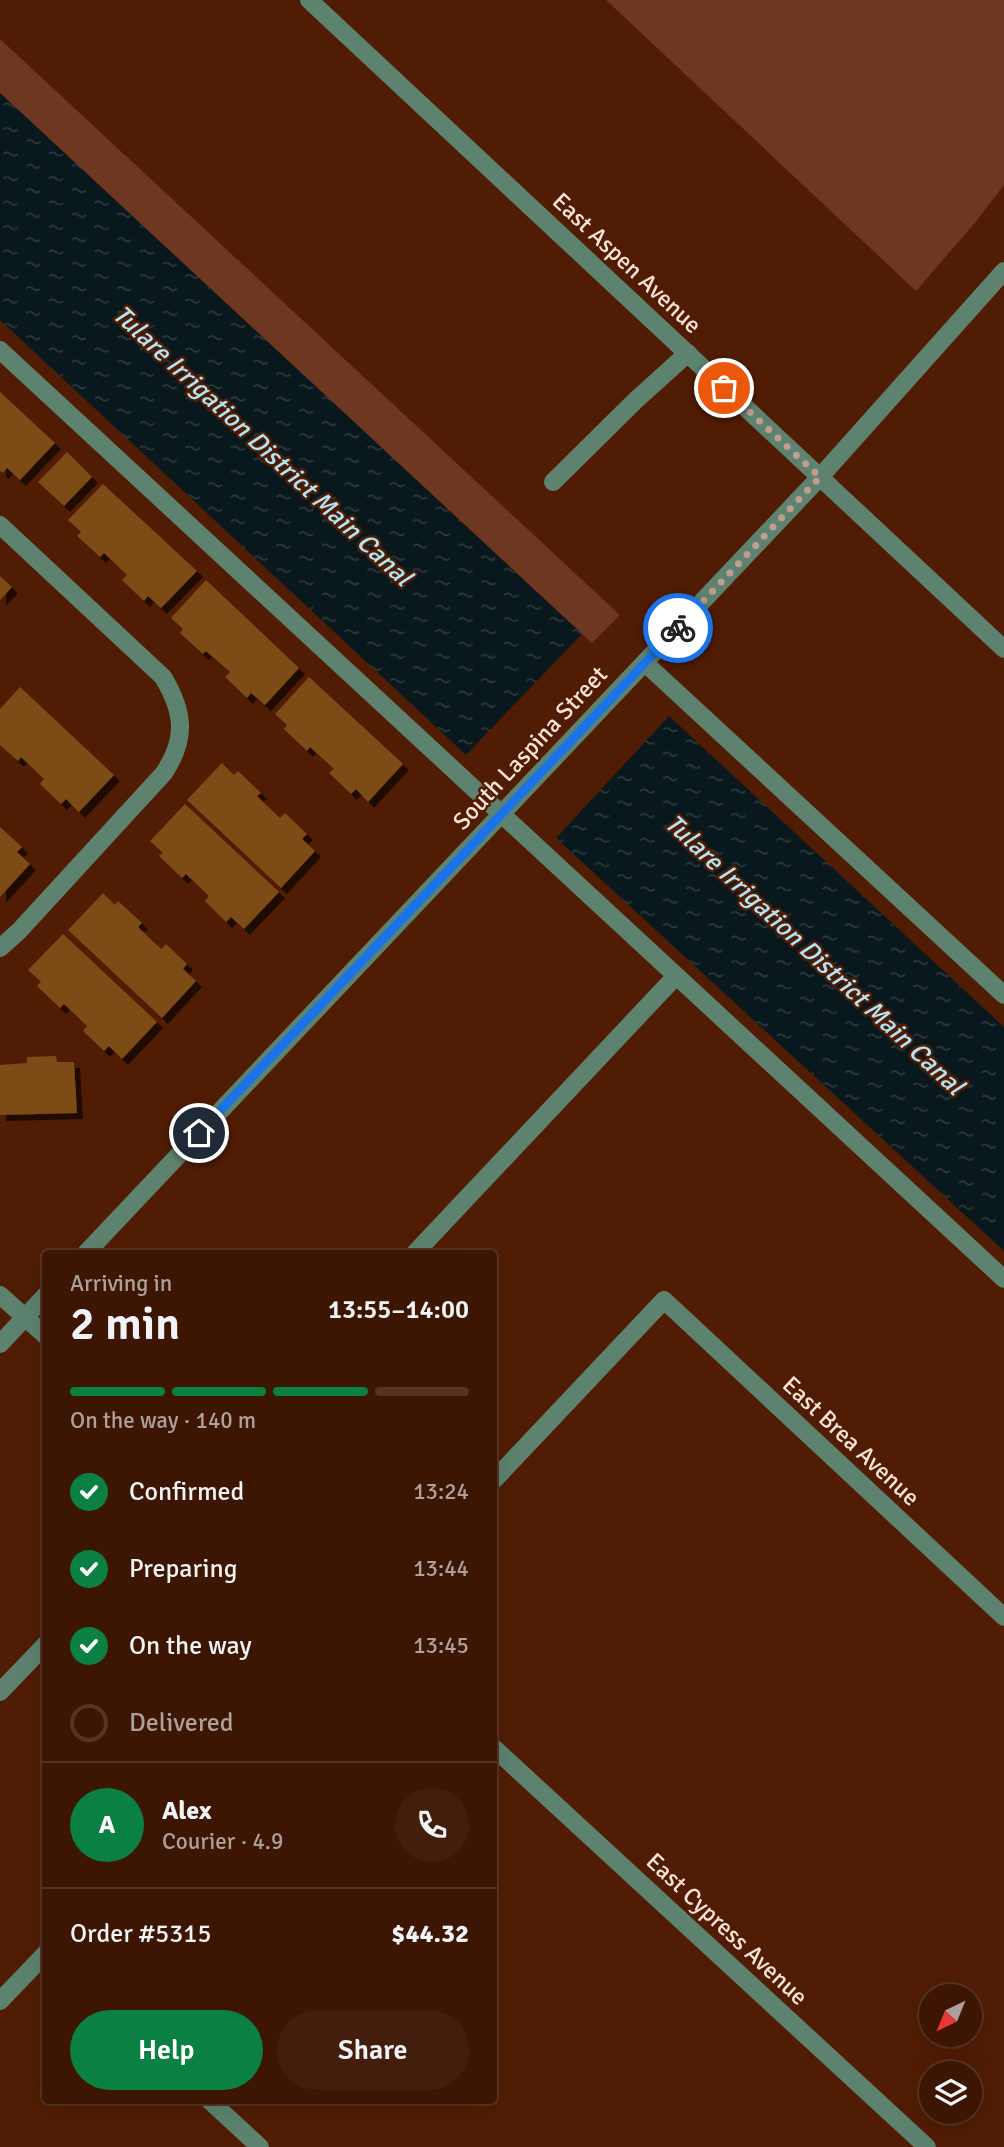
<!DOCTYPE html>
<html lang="en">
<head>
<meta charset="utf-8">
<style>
  body { margin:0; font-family:Signika,sans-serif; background:#441e0d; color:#f1f3f6; height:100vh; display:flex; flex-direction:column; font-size:26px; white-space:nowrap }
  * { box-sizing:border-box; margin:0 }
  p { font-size:23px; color:#ad9f9a }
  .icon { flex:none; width:38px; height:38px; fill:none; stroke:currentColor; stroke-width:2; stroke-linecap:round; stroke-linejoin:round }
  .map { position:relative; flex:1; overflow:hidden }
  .panel { position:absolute; left:42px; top:1250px; width:455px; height:854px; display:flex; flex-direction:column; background:#3d1503; border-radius:7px; box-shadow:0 7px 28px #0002,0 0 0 2px #563425 }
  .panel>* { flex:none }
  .needle { width:46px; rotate:223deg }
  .fabs { position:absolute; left:919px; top:1984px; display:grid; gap:14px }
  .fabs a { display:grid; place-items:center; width:63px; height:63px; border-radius:50%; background:#3d1503; box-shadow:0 7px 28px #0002,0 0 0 2px #563425; font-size:35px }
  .pin { position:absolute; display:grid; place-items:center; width:60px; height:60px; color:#fff; margin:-30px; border:4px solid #fff; border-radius:50%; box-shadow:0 2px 7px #0007 }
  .courier { position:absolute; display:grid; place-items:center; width:70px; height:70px; margin:-35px; border:5px solid #1a73e8; border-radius:50%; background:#fff; color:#222; box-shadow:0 2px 9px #0007 }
  .summary em { font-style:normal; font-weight:600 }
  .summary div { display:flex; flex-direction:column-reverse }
  .summary { display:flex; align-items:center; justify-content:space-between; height:119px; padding:0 28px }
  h1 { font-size:46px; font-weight:600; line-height:52px }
  .bar { display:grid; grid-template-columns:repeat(4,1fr); gap:10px 7px; align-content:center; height:84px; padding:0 28px }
  .bar i { height:9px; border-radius:5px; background:#563425 }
  .bar .current { background:#0b8043 }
  .bar p { grid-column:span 4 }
  .line { display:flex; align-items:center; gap:18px; padding:0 28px; border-top:2px solid #563425 }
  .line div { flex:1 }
  .round { display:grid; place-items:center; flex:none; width:74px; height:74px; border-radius:37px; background:#441e0d }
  ol { padding:0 28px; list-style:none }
  li { display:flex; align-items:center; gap:21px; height:77px }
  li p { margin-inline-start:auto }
  li .icon { padding:7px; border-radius:50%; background:#0b8043; color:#fff; stroke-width:4 }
  li:last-child { color:#ad9f9a }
  li i { width:38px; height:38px; border:4px solid #563425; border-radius:50% }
  .primary-button { display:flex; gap:14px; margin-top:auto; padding:14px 28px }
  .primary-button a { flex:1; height:80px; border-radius:42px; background:#0b8043; color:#fff; font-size:28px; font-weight:600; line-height:80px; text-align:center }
  .primary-button a+a { background:#441e0d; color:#f1f3f6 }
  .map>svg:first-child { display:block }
  .green { fill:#6d3722 }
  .water { fill:url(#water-ripples) }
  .building { fill:#7d4b17; filter:url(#shadow) }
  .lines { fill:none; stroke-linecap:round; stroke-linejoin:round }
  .minor { stroke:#5d8370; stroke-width:18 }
  .done { stroke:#c19d8e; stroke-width:7; stroke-dasharray:0 12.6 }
  .route { stroke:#1a73e8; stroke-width:9 }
  .labels { text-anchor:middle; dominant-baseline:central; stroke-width:5; stroke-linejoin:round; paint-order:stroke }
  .street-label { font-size:24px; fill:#fee3d9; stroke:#511c04 }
  .water-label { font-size:26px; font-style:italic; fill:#b0e4f6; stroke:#511c04 }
</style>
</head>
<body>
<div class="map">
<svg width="1004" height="2147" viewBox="0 0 1004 2147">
  <defs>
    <pattern id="water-ripples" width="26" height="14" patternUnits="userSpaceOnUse" patternTransform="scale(1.75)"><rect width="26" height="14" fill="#09181d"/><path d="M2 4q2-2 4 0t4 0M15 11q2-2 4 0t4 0" fill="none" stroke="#2e393d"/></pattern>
    <filter id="shadow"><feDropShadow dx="6" dy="6" stdDeviation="0" flood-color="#0009"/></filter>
  </defs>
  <rect width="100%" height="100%" fill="#511c04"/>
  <!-- green -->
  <g class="green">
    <polygon points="606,0 1004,0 1004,185 974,224 916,291"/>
    <polygon points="0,39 620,615 592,643 0,93"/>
  </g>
  <!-- water -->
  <g class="water">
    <polygon points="0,93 582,634 466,755 0,320"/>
    <polygon points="669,716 1004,1027 1004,1251 556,838"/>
  </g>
  <!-- building -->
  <g class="building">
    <polygon points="0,392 55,443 20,480 7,468 3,473 0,471"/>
    <polygon points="67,452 92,477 64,506 38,482"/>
    <polygon points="103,484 197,571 161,608 148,596 144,601 122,580 127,575 104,553 100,557 77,536 81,532 68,520"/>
    <polygon points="0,576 12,587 0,600"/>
    <polygon points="206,580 299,668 265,705 251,693 247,698 225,677 230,672 206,651 203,654 180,633 183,629 171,618"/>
    <polygon points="309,677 403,764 368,802 356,789 351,794 329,773 334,769 310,747 307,751 284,729 287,725 275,714"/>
    <polygon points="20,687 114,775 79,812 66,799 61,804 40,784 44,779 21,757 18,761 0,745 0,709"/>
    <polygon points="222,763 234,775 238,771 261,793 257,796 280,818 285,813 307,834 302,839 315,851 281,888 187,800"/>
    <polygon points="185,804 279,892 244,929 231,917 226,922 205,901 209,896 186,874 182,878 159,856 163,853 150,841"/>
    <polygon points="0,827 22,847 17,852 30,864 0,897"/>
    <polygon points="103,893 115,905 118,901 142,923 138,927 161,949 166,944 187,964 183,969 196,981 162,1018 68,930"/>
    <polygon points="63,934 157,1022 122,1059 109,1046 104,1051 83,1031 87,1026 64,1004 60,1008 37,986 41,982 28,970"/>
    <polygon points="56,1056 57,1062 74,1062 77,1113 0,1115 0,1065 27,1063 27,1057"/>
  </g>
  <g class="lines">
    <!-- minor -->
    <g class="minor">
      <polyline points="309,0 1004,649"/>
      <polyline points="0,350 1004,1279"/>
      <polyline points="553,482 636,400 688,353"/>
      <path d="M0 525 163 677C184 712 187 738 164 773L19 931 0 948"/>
      <polyline points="645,663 1004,995"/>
      <polyline points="86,1253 820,477 1004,271"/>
      <polyline points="415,1253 676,976"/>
      <polyline points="0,1295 46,1336"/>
      <polyline points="0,1344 46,1295"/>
      <polyline points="494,1480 664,1300 1004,1617"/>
      <polyline points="0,1692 46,1644"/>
      <polyline points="494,1748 927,2147"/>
      <polyline points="0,2001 46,1953"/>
      <polyline points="209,2100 260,2147"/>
    </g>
  </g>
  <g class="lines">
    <!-- done -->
    <polyline class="done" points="678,628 820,477 724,388"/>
    <!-- route -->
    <polyline class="route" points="199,1133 678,628"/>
  </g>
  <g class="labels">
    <!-- street labels -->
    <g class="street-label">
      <text transform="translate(627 263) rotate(43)">East Aspen Avenue</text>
      <text transform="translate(530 748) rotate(-47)">South Laspina Street</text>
      <text transform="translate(851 1441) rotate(43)">East Brea Avenue</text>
      <text transform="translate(727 1929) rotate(43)">East Cypress Avenue</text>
    </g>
    <!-- water labels -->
    <g class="water-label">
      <text transform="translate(262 446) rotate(43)">Tulare Irrigation District Main Canal</text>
      <text transform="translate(814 955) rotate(43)">Tulare Irrigation District Main Canal</text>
    </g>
  </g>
</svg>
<div class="fabs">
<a><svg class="needle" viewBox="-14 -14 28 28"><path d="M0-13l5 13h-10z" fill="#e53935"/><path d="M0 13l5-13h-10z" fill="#ad9f9a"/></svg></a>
<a><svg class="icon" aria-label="layers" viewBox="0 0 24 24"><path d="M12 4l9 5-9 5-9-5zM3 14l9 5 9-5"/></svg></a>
</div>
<div class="pin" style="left:724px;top:388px;background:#ea580c"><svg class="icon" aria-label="bag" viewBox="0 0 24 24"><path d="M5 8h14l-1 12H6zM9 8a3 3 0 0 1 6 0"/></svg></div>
<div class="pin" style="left:199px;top:1133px;background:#1f2937"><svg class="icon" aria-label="home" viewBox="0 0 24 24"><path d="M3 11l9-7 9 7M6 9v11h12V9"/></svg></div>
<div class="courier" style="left:678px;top:628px"><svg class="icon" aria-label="bike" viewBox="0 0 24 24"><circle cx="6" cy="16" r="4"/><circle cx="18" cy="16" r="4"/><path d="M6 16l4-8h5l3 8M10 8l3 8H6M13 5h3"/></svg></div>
<section class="panel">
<div class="summary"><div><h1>2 min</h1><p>Arriving in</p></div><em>13:55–14:00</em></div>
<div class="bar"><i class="current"></i><i class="current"></i><i class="current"></i><i></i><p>On the way · 140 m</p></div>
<ol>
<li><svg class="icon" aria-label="check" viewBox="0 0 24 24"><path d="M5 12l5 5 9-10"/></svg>Confirmed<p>13:24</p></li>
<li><svg class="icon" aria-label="check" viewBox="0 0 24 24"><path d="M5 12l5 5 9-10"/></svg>Preparing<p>13:44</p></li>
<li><svg class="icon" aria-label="check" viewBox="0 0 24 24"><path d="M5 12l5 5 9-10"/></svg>On the way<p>13:45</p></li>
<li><i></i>Delivered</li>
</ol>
<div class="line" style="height:126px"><b class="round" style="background:#0b8043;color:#fff">A</b><div><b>Alex</b><p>Courier · 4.9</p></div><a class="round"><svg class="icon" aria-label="phone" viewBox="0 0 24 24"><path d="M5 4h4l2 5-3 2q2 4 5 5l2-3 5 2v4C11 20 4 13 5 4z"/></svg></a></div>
<div class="line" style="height:91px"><div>Order #5315</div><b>$44.32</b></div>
<div class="primary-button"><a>Help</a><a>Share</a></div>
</section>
</div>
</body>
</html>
